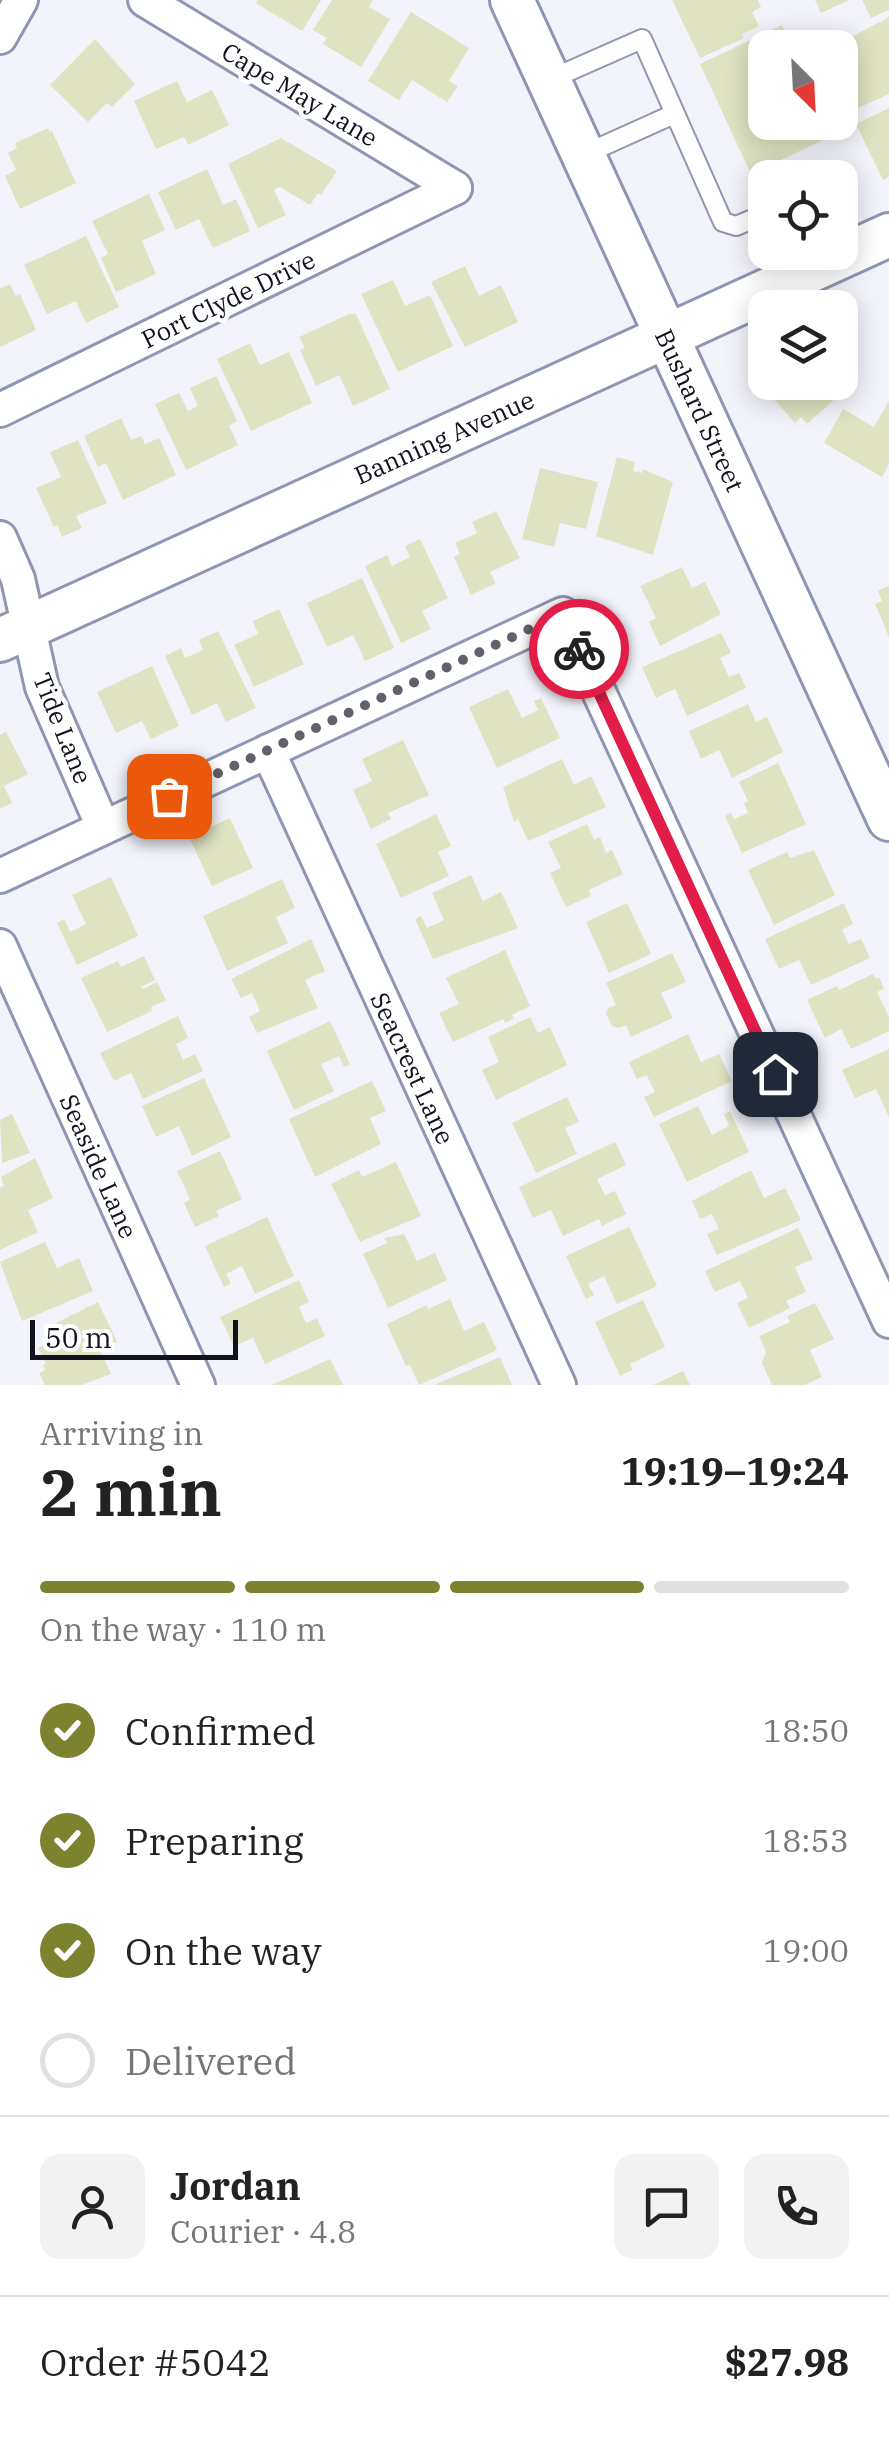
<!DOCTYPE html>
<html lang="en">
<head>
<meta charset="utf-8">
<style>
  body { margin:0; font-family:"IBM Plex Serif",serif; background:#f2f2f2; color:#222; height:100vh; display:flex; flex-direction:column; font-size:38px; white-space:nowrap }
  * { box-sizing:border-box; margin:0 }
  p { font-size:32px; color:#767676 }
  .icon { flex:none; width:55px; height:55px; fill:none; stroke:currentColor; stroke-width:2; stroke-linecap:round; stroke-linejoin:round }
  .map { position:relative; height:1385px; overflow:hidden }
  .panel { display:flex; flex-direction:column; background:#fff; flex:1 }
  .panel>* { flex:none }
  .needle { width:65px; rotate:156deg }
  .tools { position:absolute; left:748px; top:30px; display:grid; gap:20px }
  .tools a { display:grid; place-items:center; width:110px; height:110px; border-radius:20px; background:#fff; box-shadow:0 5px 25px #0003; font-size:50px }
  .scale { position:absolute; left:30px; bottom:25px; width:208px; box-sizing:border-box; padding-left:10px; border:5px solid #10121d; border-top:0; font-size:28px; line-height:35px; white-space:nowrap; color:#10121d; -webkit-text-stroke:8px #fff; paint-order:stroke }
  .pin { position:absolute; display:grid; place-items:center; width:85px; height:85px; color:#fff; margin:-42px; border-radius:20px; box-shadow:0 5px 15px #0006 }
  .courier { position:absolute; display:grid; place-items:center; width:100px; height:100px; margin:-50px; border:8px solid #e11d48; border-radius:50%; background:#fff; color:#222; box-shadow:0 2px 12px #0007 }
  .overview em { font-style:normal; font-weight:800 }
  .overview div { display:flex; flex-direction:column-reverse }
  .overview { display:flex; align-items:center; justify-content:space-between; height:170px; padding:0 40px }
  h1 { font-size:65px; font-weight:800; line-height:75px }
  .bar { display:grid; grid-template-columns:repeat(4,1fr); gap:15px 10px; align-content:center; height:120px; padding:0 40px }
  .bar i { height:12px; border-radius:8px; background:#e0e0e0 }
  .bar .on { background:#7c822d }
  .bar p { grid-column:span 4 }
  .line { display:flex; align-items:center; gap:25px; padding:0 40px; border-top:2px solid #e0e0e0 }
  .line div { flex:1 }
  .round { display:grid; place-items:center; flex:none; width:105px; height:105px; border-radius:20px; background:#f2f2f2 }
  ol { padding:0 40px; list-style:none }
  li { display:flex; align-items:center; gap:30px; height:110px }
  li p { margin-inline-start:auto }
  li .icon { padding:10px; border-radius:50%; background:#7c822d; color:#fff; stroke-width:4 }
  li:last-child { color:#767676 }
  li i { width:55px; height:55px; border:5px solid #e0e0e0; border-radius:50% }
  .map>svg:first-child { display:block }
  .building { fill:#dfe3c2 }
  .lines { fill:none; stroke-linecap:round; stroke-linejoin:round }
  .service-casing { stroke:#9095b3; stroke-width:22 }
  .minor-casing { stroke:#9095b3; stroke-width:38 }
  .tertiary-casing { stroke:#9095b3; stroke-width:48 }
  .service { stroke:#fff; stroke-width:18 }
  .minor { stroke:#fff; stroke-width:32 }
  .tertiary { stroke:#fff; stroke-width:42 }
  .done { stroke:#5f616b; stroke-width:10; stroke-dasharray:0 18 }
  .route { stroke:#e11d48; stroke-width:12 }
  .labels { text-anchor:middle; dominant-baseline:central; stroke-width:9; stroke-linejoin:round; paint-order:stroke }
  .street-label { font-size:25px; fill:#10121d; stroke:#fff }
</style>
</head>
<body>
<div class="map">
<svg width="889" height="1385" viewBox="0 0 889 1385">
  <rect width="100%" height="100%" fill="#f3f4fb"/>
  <!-- building -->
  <g class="building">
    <polygon points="258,0 321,0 302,31 256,3"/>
    <polygon points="332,0 373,0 369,7 390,19 361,67 323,44 327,38 313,30"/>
    <polygon points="672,0 758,0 761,7 752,12 759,26 742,34 744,38 700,58"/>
    <polygon points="815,0 849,0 821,13"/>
    <polygon points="862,0 889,0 889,10 871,18"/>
    <polygon points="411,12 469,48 449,81 458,86 447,102 412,80 399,100 368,81"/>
    <polygon points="889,17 889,94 851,111 840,87 840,48 831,48"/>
    <polygon points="782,25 793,48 765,48 765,122 812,122 821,141 751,174 700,64"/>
    <polygon points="95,39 135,84 112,107 107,103 88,122 50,85"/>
    <polygon points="177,81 187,102 212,90 229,125 188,145 184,137 156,149 134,101"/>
    <polygon points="889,108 889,177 883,180 856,124"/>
    <polygon points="48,128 50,132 52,131 76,183 20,209 5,176 16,170 8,153 17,148 15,143"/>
    <polygon points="281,138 337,171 321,195 318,193 310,205 280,187 274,190 286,215 258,228 228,164"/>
    <polygon points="207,169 223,205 236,199 250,231 213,248 199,219 176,230 158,192"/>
    <polygon points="149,194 165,230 142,241 156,274 116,292 101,258 108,254 92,221"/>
    <polygon points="86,236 119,307 86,323 76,301 47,314 24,265"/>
    <polygon points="465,266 479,296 501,285 518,322 465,347 431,282"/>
    <polygon points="393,280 405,306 430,295 453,346 398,372 361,294"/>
    <polygon points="10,284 16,296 20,294 36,330 0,347 0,289"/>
    <polygon points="349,314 356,314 390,389 353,406 339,375 316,386 300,350 305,348 299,337"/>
    <polygon points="250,343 260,365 289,352 312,403 251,431 217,359"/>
    <polygon points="216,376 237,421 229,426 238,445 186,470 155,404 179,393 188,411 198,406 190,388"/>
    <polygon points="787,382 838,382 845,390 807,424 801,417 795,423 772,397"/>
    <polygon points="889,401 889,464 882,477 824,443 843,409 874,427"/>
    <polygon points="121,418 131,440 141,436 145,444 159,438 176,475 123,500 106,463 98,467 84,436"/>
    <polygon points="78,440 107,503 76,516 82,528 62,537 57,525 54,527 36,488 61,477 50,452"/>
    <polygon points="617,457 635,462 633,471 642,473 643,469 673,482 653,555 596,536"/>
    <polygon points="540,468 598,482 586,529 560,523 554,547 522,539"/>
    <polygon points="496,511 520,558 490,572 496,583 471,595 454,557 460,554 455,543 477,533 472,522"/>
    <polygon points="420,539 448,598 422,611 431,629 401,643 365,566 387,555 392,566 410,557 405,546"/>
    <polygon points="682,567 692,588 705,582 721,614 660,646 649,622 656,618 640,586"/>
    <polygon points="362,578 394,648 365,661 353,635 327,647 307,603"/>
    <polygon points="889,586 889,637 875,604 882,601 878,591"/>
    <polygon points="279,609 304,664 254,687 234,645 258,634 253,621"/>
    <polygon points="218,631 256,708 226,722 217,703 192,715 165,656 181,648 185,658 203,650 199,640"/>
    <polygon points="721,633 731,653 720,658 729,677 739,673 746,688 687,716 675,689 656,698 642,667"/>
    <polygon points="152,666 179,726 151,739 142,721 116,733 97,692"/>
    <polygon points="508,689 522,718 538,710 534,701 541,698 560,738 497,768 469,707"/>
    <polygon points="748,704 756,722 767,717 783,752 732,778 719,750 701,759 689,731"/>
    <polygon points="6,732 28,774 4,786 12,803 0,809 0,735"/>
    <polygon points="403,740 429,795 388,813 391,819 371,829 353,790 372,781 362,759"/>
    <polygon points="562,759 574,785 591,776 606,807 528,841 518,819 514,822 503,787"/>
    <polygon points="778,763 806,824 742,853 725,816 731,813 734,819 748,813 744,803 748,801 739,782"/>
    <polygon points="436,814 451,846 438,852 449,876 401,898 376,844"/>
    <polygon points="230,818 253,868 212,886 189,837"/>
    <polygon points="587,824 594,840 600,837 606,853 612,850 623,874 589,890 591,896 566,907 550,873 561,868 548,842"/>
    <polygon points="814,850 835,895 774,925 748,870 787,852 790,858"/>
    <polygon points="471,875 483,901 501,892 518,928 433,959 415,919 421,916 427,928 444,920 432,893"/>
    <polygon points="111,877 138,936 77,965 57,923 64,919 70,932 86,924 72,895"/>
    <polygon points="282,879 295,908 276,917 288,943 227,971 203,916"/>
    <polygon points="627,903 651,954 609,973 586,922"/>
    <polygon points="844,903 853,924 842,930 849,944 861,939 870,958 811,985 799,960 779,969 765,939"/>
    <polygon points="311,939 325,971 305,980 318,1008 257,1033 249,1017 260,1011 252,993 241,998 231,979"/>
    <polygon points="505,950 530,1006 512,1015 514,1018 505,1023 503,1019 453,1042 439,1013 459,1004 446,978"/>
    <polygon points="672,953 686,982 661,993 673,1018 631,1037 626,1025 619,1028 612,1026 606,1014 608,1008 616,1005 606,983"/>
    <polygon points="144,956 155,980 141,987 143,989 157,982 166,1000 151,1007 152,1011 107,1032 81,978 118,961 121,967"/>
    <polygon points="873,974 876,979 879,977 884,989 877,992 889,1017 889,1031 851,1049 841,1029 825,1038 807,1000 837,986 839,990"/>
    <polygon points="178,1016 188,1038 176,1044 183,1060 195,1054 203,1071 143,1099 131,1073 114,1081 100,1053"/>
    <polygon points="530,1017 538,1033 550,1027 567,1065 496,1100 482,1070 499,1062 488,1037"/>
    <polygon points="330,1021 350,1064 344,1067 339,1056 321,1064 334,1091 294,1110 267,1051"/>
    <polygon points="688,1034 701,1062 719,1054 732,1081 654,1117 644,1097 655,1092 649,1080 647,1075 637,1079 629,1062"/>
    <polygon points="889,1049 889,1117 876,1089 855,1098 842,1070"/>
    <polygon points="204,1078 231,1137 192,1156 179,1126 156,1137 142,1106"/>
    <polygon points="372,1081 386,1111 370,1118 381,1144 315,1177 289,1119"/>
    <polygon points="567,1097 579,1122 565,1128 577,1154 536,1173 512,1123"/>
    <polygon points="698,1106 712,1135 729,1126 724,1114 730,1111 749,1152 687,1182 659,1124"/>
    <polygon points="12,1114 30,1153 2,1163 0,1120"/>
    <polygon points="615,1142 626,1165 597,1179 605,1195 615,1191 626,1214 602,1226 599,1219 563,1236 551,1210 533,1218 519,1187"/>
    <polygon points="220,1151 242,1199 216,1211 219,1216 195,1227 184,1203 190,1199 177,1171"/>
    <polygon points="35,1158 53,1198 28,1210 38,1232 0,1250 0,1188 4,1186 1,1177"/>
    <polygon points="396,1162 421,1216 360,1242 331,1184 359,1170 362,1177"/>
    <polygon points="751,1170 764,1198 785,1188 801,1220 717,1255 707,1234 719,1229 712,1214 700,1219 692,1201"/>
    <polygon points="267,1217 294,1276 255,1294 242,1266 226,1274 231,1284 224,1287 205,1246"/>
    <polygon points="629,1227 657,1286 617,1304 604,1276 588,1284 594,1295 586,1299 566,1256"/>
    <polygon points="798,1228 813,1259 795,1267 806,1292 786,1301 790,1308 749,1328 737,1303 748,1298 740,1281 715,1292 705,1271"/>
    <polygon points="404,1234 417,1261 435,1253 447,1280 388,1308 363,1254 387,1243 384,1238"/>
    <polygon points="45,1242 57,1268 79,1258 93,1291 22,1321 0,1262"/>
    <polygon points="299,1280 309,1302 299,1307 306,1323 317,1318 325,1336 265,1364 253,1338 234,1346 220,1317"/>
    <polygon points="450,1299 464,1331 484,1322 497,1350 419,1385 410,1365 406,1366 387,1324 427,1305 428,1309"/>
    <polygon points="643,1300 665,1347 630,1364 633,1370 620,1376 595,1322"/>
    <polygon points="98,1302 117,1342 100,1350 111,1374 81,1385 45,1385 39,1373 45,1370 43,1365 46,1364 38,1348 53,1341 46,1328"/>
    <polygon points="815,1303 834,1339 810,1350 822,1377 805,1385 772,1385 762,1363 766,1352 759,1336 790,1322 787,1316"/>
    <polygon points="500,1357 512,1385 434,1385"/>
    <polygon points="330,1359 343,1385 272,1385"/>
    <polygon points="683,1371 690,1385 653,1385"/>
  </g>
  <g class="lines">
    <!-- service casing -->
    <g class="service-casing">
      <g id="service">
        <polyline points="549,80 642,39 723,222 736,226 765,214"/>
        <polyline points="583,155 674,114"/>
      </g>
    </g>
    <!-- minor casing -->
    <g class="minor-casing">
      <g id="minor">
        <polyline points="145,0 455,188"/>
        <polyline points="0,37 21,0"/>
        <polyline points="0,410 455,188"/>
        <polyline points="0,538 18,579 42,687 103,827"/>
        <polyline points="268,751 559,1385"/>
        <polyline points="0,876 563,614 889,1321"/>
        <polyline points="0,946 198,1385"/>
      </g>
    </g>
    <!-- tertiary casing -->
    <g class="tertiary-casing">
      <g id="tertiary">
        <polyline points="512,0 889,819"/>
        <polyline points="0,640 889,235"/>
      </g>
    </g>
    <!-- service -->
    <use href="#service" class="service"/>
    <!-- minor -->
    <use href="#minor" class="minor"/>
    <!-- tertiary -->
    <use href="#tertiary" class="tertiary"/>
  </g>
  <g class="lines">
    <!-- done -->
    <polyline class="done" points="169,796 562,614 579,649"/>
    <!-- route -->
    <polyline class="route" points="579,649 775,1074"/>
  </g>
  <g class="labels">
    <!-- street labels -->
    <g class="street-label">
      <text transform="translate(300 94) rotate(31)">Cape May Lane</text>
      <text transform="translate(228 299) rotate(-26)">Port Clyde Drive</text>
      <text transform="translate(700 410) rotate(65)">Bushard Street</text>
      <text transform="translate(444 437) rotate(-24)">Banning Avenue</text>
      <text transform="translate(63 728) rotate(68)">Tide Lane</text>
      <text transform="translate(413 1068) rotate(65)">Seacrest Lane</text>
      <text transform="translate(99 1166) rotate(66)">Seaside Lane</text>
    </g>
  </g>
</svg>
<div class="tools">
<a><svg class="needle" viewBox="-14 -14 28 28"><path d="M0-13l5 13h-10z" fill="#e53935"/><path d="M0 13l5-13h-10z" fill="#767676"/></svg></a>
<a><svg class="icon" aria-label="locate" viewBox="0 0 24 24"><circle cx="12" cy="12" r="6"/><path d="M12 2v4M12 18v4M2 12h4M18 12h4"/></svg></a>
<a><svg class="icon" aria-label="layers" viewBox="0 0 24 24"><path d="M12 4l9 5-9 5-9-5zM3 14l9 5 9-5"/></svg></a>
</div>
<div class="scale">50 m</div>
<div class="pin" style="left:169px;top:796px;background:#ea580c"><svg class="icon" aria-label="bag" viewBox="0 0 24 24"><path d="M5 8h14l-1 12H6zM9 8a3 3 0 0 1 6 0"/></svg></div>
<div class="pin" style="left:775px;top:1074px;background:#1f2937"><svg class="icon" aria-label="home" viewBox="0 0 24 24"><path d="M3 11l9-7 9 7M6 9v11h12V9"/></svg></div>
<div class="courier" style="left:579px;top:649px"><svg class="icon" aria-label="bike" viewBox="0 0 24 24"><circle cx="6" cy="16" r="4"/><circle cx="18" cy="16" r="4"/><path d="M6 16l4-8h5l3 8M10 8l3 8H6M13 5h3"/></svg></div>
</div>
<section class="panel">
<div class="overview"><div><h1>2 min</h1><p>Arriving in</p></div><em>19:19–19:24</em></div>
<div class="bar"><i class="on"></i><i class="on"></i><i class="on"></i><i></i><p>On the way · 110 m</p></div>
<ol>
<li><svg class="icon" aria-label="check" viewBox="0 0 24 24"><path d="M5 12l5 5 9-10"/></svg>Confirmed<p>18:50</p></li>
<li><svg class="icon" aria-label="check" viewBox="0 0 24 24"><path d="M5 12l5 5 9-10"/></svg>Preparing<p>18:53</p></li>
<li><svg class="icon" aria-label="check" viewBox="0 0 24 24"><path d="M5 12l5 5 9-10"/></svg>On the way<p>19:00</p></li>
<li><i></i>Delivered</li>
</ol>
<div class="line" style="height:180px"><a class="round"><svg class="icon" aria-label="person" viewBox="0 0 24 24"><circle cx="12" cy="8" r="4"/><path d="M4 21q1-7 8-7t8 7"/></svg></a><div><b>Jordan</b><p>Courier · 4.8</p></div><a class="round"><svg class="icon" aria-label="chat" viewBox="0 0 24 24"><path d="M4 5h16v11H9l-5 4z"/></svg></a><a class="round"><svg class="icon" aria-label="phone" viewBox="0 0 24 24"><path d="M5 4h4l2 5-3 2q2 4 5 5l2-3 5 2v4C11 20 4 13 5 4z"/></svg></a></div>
<div class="line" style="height:130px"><div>Order #5042</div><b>$27.98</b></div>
</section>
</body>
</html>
